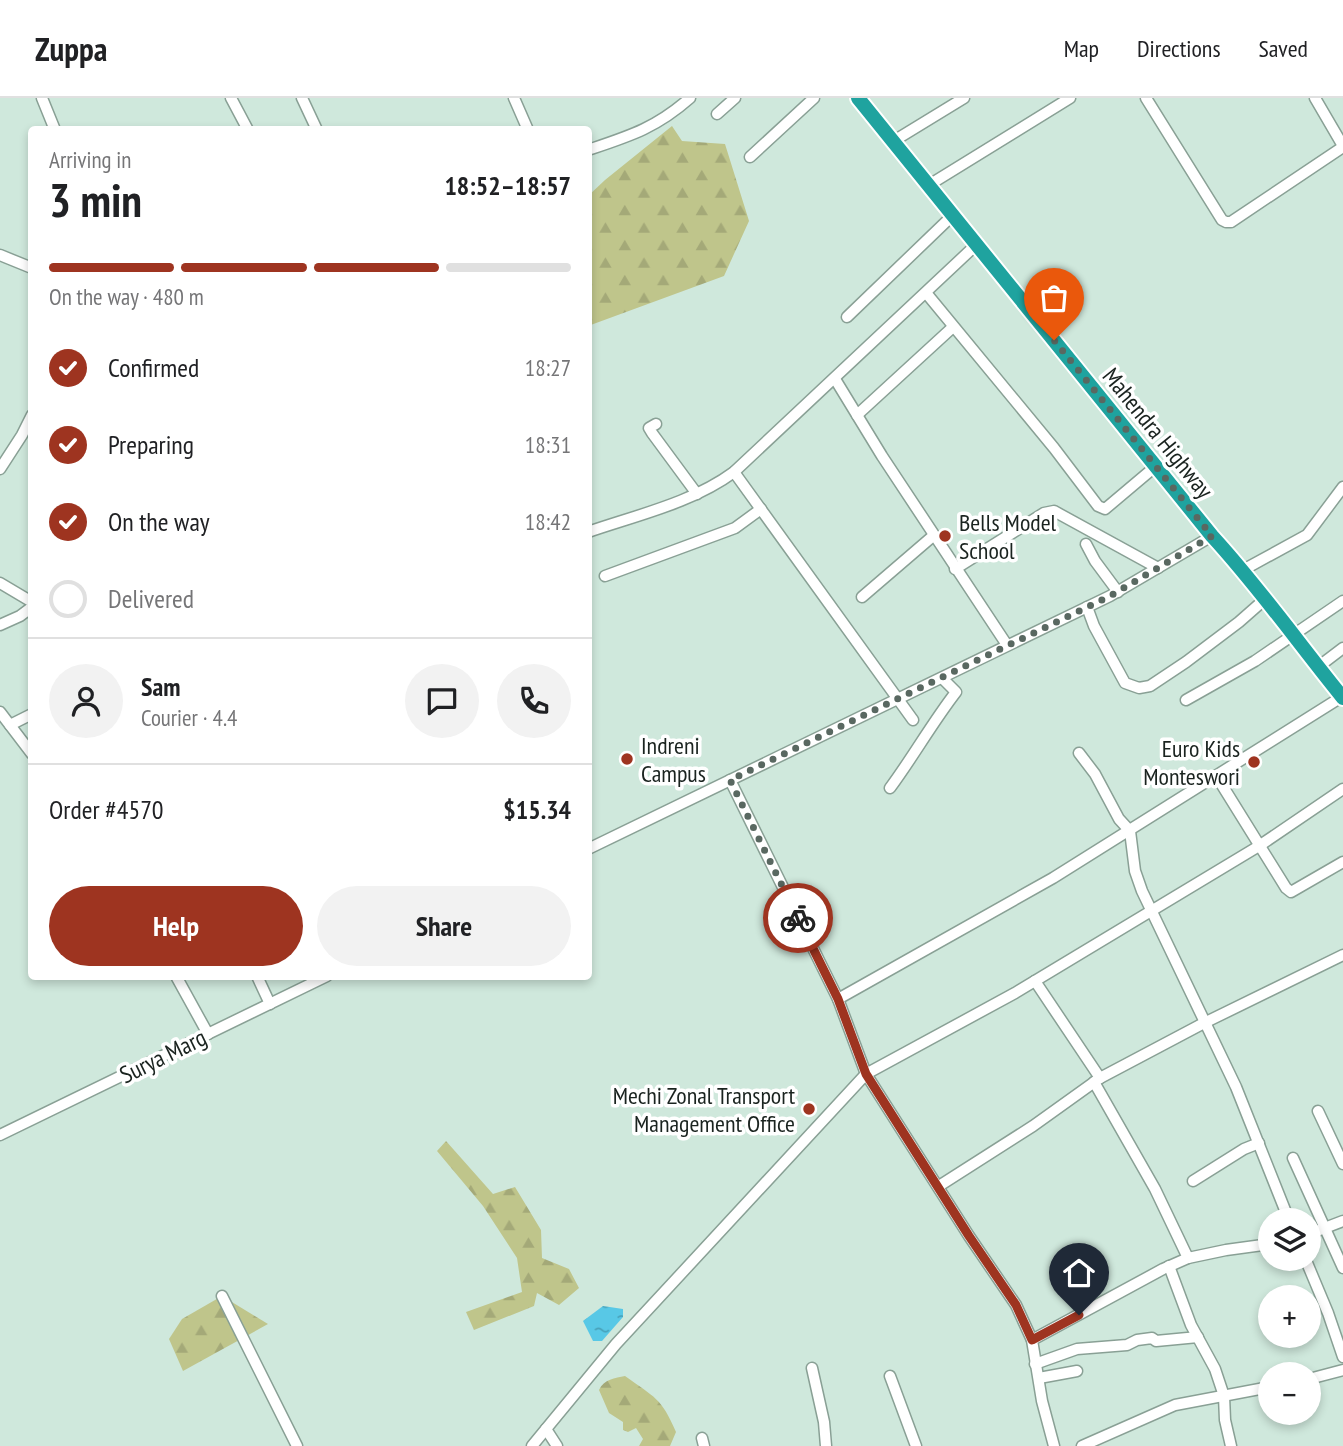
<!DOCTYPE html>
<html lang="en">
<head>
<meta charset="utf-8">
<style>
  body { margin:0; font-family:"PT Sans Narrow",sans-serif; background:#f2f2f2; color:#202124; height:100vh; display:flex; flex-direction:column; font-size:26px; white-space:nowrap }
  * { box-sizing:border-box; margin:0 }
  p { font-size:23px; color:#757577 }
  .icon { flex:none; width:38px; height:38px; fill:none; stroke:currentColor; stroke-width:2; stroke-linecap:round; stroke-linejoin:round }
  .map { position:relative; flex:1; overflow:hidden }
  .panel { position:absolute; left:28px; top:28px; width:564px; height:854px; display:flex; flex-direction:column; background:#fff; border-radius:7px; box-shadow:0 4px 10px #0003 }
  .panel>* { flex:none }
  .controls { position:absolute; left:1258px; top:1110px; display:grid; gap:14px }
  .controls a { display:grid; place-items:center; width:63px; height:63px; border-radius:50%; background:#fff; box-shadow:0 4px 10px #0003; font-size:35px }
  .pin { position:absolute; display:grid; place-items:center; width:60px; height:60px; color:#fff; margin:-72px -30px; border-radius:50% 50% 50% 0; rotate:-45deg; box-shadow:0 0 7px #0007 }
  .pin .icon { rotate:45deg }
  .courier { position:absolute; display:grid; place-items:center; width:70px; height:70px; margin:-35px; border:5px solid #9e3420; border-radius:50%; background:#fff; color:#222; box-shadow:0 2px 9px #0007 }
  .summary em { font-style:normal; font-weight:700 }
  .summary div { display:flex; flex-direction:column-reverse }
  .summary { display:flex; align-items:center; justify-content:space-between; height:119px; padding:0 21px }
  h1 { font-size:46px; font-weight:700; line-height:52px }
  .bar { display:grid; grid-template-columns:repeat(4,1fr); gap:10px 7px; align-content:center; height:84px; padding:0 21px }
  .bar i { height:9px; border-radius:5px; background:#e0e0e0 }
  .bar .selected { background:#9e3420 }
  .bar p { grid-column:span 4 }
  .line { display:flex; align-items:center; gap:18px; padding:0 21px; border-top:2px solid #e0e0e0 }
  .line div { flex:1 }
  .round { display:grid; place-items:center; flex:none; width:74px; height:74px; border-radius:37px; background:#f2f2f2 }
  ol { padding:0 21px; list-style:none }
  li { display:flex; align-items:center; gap:21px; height:77px }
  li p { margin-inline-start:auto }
  li .icon { padding:7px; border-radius:50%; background:#9e3420; color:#fff; stroke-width:4 }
  li:last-child { color:#757577 }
  li i { width:38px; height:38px; border:4px solid #e0e0e0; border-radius:50% }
  .primary-button { display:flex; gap:14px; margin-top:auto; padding:14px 21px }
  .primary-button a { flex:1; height:80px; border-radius:42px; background:#9e3420; color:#fff; font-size:28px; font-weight:700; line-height:80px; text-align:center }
  .primary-button a+a { background:#f2f2f2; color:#202124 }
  header { display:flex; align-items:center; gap:42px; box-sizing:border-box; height:98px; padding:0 35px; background:#fff; border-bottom:2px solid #e0e0e0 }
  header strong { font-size:33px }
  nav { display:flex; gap:38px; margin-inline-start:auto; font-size:24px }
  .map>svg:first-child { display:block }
  .forest { fill:url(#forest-firs) }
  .water { fill:url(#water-ripples) }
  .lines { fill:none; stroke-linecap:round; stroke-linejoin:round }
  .minor-casing { stroke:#89a095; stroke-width:13 }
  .highway-casing { stroke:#fff; stroke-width:18 }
  .minor { stroke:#fff; stroke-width:10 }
  .highway { stroke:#1fa39f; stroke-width:14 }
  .done { stroke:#596861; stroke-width:7; stroke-dasharray:0 12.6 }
  .route { stroke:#9e3420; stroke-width:9 }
  .poi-dot { fill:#9e3420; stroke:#fff; stroke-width:2.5 }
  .labels { text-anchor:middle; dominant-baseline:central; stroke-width:7; stroke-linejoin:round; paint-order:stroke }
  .street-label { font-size:24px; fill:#1a231f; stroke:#fff }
  .poi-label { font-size:24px; fill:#1a231f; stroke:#fff; text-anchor:start }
</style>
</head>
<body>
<header>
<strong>Zuppa</strong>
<nav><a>Map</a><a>Directions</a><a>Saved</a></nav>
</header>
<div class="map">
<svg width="1343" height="1348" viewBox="0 0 1343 1348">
  <defs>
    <pattern id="forest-firs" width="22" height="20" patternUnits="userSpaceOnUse" patternTransform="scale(1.75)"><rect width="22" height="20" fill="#bfc58b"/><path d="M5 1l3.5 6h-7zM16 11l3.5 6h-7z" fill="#a4a978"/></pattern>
    <pattern id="water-ripples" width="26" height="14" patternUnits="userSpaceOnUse" patternTransform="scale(1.75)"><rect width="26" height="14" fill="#58c8e6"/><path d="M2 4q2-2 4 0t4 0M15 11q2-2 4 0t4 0" fill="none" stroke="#48a2ba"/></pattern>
  </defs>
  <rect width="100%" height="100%" fill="#cfe8dc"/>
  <!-- forest -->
  <g class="forest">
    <polygon points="672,28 682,43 725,46 749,123 724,178 588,228 588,98 605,82"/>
    <polygon points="446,1043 493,1096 515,1089 541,1132 542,1160 569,1171 579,1190 559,1207 537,1195 534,1208 474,1232 466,1214 522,1194 517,1160 483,1108 437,1053"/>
    <polygon points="222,1198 268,1226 183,1273 169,1241 182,1221"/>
    <path d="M625 1278C655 1300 661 1299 676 1334L670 1348H639L643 1341 636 1330 628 1334 623 1332V1324L609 1315 599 1292C604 1281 615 1280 625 1278Z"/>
  </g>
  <!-- water -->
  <polygon class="water" points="603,1208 623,1211 623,1219 602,1243 593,1243 583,1223"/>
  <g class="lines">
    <!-- minor casing -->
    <g class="minor-casing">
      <g id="minor">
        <polyline points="42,0 55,32"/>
        <polyline points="231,0 248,32"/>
        <polyline points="302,0 317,32"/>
        <polyline points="514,0 528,32"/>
        <polyline points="1146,0 1222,122 1226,124 1231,124 1343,49"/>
        <polyline points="1315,0 1343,48"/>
        <polyline points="717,16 735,0"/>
        <polyline points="892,44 964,0"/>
        <path d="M588 52C630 38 656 30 690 0"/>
        <polyline points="750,59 814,0"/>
        <polyline points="929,87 1070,0"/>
        <polyline points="0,157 32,170"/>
        <polyline points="927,196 1054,350 1098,408 1105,411 1156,368"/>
        <polyline points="847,219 953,117"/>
        <polyline points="835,281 882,358 1007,547"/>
        <polyline points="857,317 953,229"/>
        <polyline points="656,326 649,330 652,335 697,396"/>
        <polyline points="0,371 22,337 32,317"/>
        <polyline points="734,374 913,622"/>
        <path d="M588 434C637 417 692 405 734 374L977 146"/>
        <polyline points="1086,446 1095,463 1118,494"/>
        <polyline points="955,471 1044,415 1054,413 1158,470"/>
        <polyline points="1243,472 1307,437 1343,389"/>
        <polyline points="605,478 735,430 761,411"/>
        <polyline points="0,485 32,504"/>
        <polyline points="862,499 933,438"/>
        <polyline points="1087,509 1094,528 1125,585 1139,590 1150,588 1186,564 1239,524 1264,502"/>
        <polyline points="0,527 20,518 32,509"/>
        <polyline points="1318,569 1343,550"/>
        <polyline points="1186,602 1255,563 1343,503"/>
        <polyline points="0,614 32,656"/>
        <polyline points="10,627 32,616"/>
        <polyline points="1079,655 1095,676 1119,721 1130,733 1135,773 1142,793 1236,989 1289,1122"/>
        <polyline points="1217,679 1286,790 1291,794 1343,764"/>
        <polyline points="730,682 838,901 866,976 969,1138 1016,1207 1032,1242"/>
        <path d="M890 690C913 659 932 625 956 594L942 580"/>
        <polyline points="588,751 1110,498 1212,438"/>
        <polyline points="176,878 208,936"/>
        <polyline points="257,878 270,906"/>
        <polyline points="1035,883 1100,980"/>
        <polyline points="838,901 1053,780 1343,598"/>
        <polyline points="1094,984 1155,1091 1188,1160"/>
        <polyline points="1318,1013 1343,1066"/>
        <polyline points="0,1037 327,878"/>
        <polyline points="1293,1060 1343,1170"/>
        <polyline points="1193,1083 1244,1051 1259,1045"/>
        <polyline points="939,1088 1033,1028 1100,980 1204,925 1343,857"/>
        <polyline points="1309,1136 1343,1123"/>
        <polyline points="1305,1160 1328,1215 1343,1259"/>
        <polyline points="1169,1168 1191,1227 1215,1271 1224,1298 1225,1322 1231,1348"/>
        <polyline points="222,1198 297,1348"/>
        <polyline points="1035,1266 1077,1251 1127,1247 1137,1242 1152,1240 1156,1243 1198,1239"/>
        <polyline points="812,1270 824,1324 826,1348"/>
        <polyline points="890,1278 916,1348"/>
        <polyline points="1039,1280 1077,1273"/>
        <polyline points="1309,1281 1343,1272"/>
        <polyline points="546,1331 557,1348"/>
        <polyline points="702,1340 704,1348"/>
        <polyline points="532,1348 616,1246 866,976 1015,895 1259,748 1343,691"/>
        <polyline points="1054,1348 1042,1303 1032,1242 1163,1171 1188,1160 1226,1152 1270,1146"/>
        <polyline points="1082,1348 1175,1307 1270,1289"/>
      </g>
    </g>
    <!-- highway casing -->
    <g class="highway-casing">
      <path id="highway" d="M858 0 1212 438C1259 489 1299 546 1343 600"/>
    </g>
    <!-- minor -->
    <use href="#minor" class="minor"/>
    <!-- highway -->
    <use href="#highway" class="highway"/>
  </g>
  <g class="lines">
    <!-- done -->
    <polyline class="done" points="798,820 730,682 1110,498 1212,438 1054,242"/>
    <!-- route -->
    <polyline class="route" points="798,820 838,901 866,976 969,1138 1016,1207 1032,1242 1079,1217"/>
  </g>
  <!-- markers -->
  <g class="poi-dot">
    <circle cx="945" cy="438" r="7"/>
    <circle cx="627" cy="661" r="7"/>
    <circle cx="1254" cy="664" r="7"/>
    <circle cx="809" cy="1011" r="7"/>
  </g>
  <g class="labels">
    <!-- street labels -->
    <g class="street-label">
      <text transform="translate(1158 335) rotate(51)">Mahendra Highway</text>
      <text transform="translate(163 958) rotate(-26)">Surya Marg</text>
    </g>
    <!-- poi labels -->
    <g class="poi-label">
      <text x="959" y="424">Bells Model<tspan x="959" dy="28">School</tspan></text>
      <text x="641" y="647">Indreni<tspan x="641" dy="28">Campus</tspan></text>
      <text x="1240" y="650" text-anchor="end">Euro Kids<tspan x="1240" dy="28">Monteswori</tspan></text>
      <text x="795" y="997" text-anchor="end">Mechi Zonal Transport<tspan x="795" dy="28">Management Office</tspan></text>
    </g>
  </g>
</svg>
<div class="controls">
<a><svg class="icon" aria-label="layers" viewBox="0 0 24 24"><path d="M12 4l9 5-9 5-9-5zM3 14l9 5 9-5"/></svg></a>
<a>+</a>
<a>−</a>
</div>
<div class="pin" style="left:1054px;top:242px;background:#ea580c"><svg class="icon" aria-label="bag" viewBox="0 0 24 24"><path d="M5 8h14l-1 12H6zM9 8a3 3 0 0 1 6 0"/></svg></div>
<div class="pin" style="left:1079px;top:1217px;background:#1f2937"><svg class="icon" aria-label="home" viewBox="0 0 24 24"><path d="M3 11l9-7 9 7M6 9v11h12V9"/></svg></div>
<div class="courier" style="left:798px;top:820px"><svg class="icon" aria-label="bike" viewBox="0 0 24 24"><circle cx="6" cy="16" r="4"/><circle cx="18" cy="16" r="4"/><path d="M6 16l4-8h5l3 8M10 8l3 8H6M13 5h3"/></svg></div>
<section class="panel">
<div class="summary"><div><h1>3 min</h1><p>Arriving in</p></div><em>18:52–18:57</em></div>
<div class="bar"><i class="selected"></i><i class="selected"></i><i class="selected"></i><i></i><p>On the way · 480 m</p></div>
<ol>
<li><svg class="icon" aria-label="check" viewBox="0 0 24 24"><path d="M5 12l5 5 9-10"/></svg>Confirmed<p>18:27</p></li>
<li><svg class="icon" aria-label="check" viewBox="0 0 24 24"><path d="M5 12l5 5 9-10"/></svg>Preparing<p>18:31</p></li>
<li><svg class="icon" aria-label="check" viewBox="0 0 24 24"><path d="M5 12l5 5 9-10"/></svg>On the way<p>18:42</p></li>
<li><i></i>Delivered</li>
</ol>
<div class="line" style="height:126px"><a class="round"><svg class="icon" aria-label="person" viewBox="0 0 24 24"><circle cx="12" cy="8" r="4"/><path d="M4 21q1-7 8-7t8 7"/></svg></a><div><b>Sam</b><p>Courier · 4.4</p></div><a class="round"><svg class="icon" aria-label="chat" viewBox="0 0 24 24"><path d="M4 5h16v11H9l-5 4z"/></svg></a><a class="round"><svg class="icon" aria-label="phone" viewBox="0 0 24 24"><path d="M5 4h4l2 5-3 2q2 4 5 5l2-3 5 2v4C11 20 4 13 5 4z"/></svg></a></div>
<div class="line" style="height:91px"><div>Order #4570</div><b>$15.34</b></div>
<div class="primary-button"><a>Help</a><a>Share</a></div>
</section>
</div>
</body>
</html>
